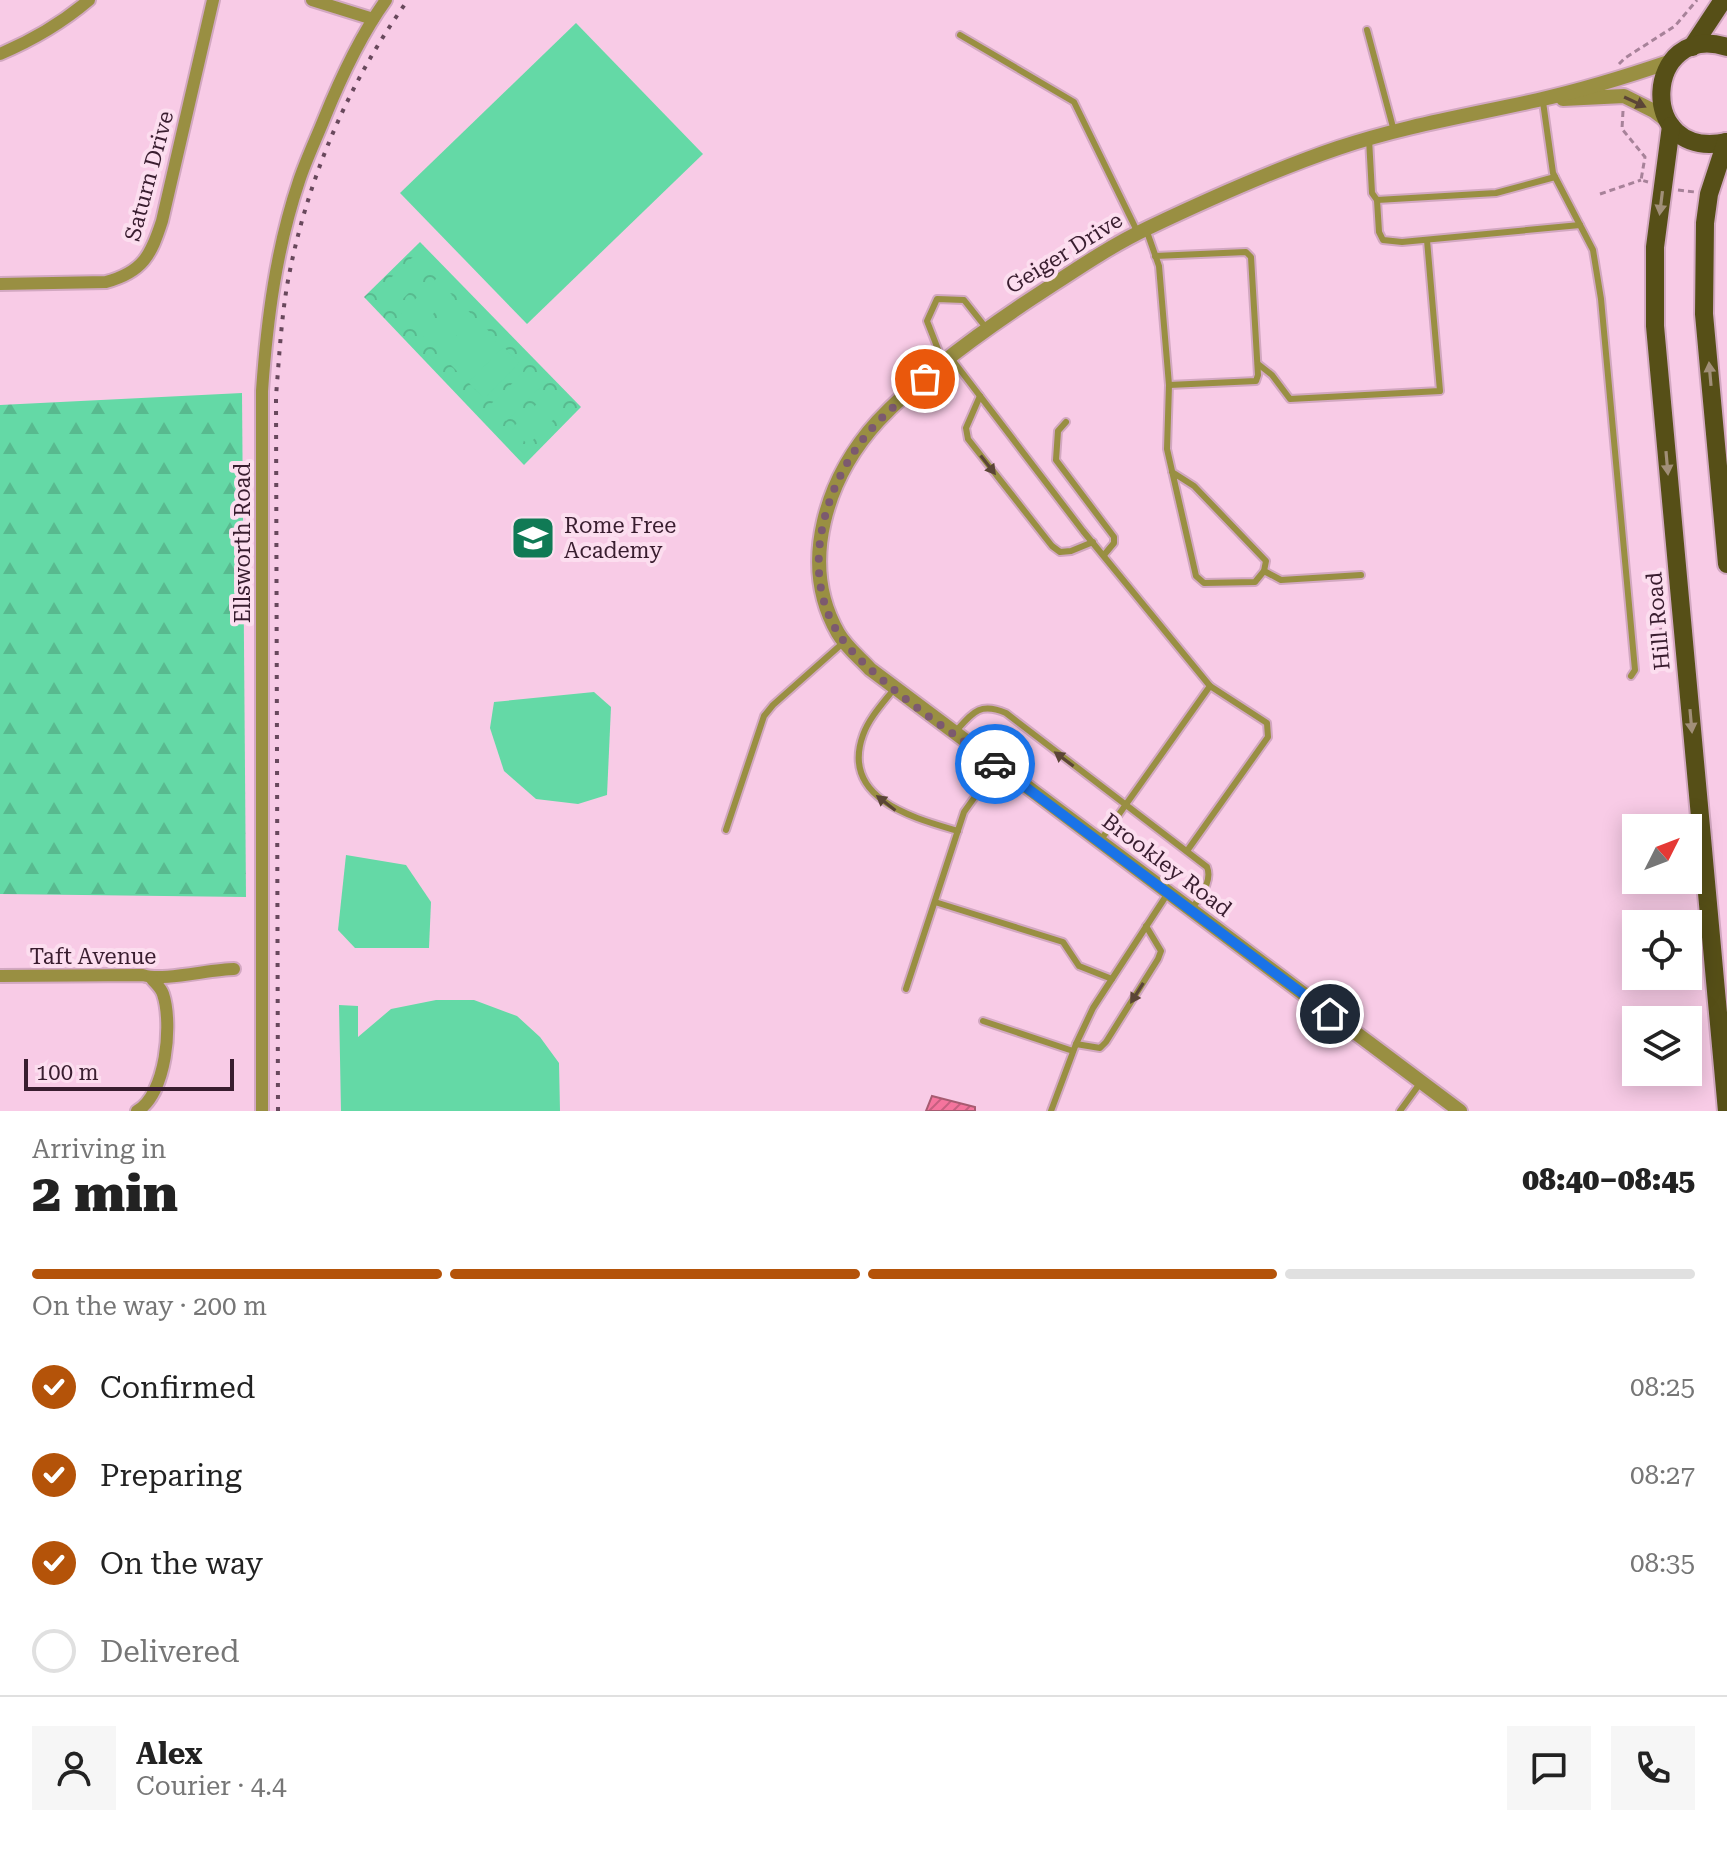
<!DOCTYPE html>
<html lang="en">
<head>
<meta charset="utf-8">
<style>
  body { margin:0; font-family:"Roboto Serif",serif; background:#f6f6f6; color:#222; height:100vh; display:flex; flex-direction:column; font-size:30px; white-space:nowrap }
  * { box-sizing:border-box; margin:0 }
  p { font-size:26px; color:#767676 }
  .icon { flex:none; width:44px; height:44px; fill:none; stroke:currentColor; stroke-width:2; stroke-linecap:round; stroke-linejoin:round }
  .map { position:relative; height:1111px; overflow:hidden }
  .sheet { display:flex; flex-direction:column; background:#fff; flex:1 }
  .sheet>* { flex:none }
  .needle { width:52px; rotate:48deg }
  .controls { position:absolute; left:1622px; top:814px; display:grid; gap:16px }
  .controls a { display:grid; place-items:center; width:80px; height:80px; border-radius:0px; background:#fff; box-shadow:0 4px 20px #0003; font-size:40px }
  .scale { position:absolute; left:24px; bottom:20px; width:210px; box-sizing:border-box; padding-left:8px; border:4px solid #391d2f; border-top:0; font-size:22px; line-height:28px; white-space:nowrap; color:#391d2f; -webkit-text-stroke:6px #fcdeef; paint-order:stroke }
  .pin { position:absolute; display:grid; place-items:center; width:68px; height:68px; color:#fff; margin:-34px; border:4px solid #fff; border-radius:50%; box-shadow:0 2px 8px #0007 }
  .courier { position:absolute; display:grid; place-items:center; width:80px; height:80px; margin:-40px; border:6px solid #1a73e8; border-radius:50%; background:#fff; color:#222; box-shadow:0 2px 10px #0007 }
  .overview em { font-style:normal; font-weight:800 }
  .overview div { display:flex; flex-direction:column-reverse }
  .overview { display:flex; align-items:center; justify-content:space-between; height:136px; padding:0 32px }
  h1 { font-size:52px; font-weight:800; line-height:60px }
  .bar { display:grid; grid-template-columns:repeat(4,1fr); gap:12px 8px; align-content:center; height:96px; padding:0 32px }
  .bar i { height:10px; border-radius:6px; background:#e0e0e0 }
  .bar .current { background:#b45309 }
  .bar p { grid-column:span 4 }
  .line { display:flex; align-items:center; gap:20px; padding:0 32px; border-top:2px solid #e0e0e0 }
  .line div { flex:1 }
  .round { display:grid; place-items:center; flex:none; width:84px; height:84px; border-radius:0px; background:#f6f6f6 }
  ol { padding:0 32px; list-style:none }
  li { display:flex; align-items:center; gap:24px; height:88px }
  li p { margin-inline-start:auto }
  li .icon { padding:8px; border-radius:50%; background:#b45309; color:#fff; stroke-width:4 }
  li:last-child { color:#767676 }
  li i { width:44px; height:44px; border:4px solid #e0e0e0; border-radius:50% }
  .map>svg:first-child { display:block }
  .forest { fill:url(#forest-firs) }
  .park { fill:url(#park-crowns) }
  .garden { fill:#64d9a6 }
  .building { fill:url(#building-hatch); stroke:#a75b71; stroke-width:2 }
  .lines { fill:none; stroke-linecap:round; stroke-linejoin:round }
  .service-casing { stroke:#d2a8c1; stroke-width:10 }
  .minor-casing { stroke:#d2a8c1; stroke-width:16 }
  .tertiary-casing { stroke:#d2a8c1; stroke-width:18 }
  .primary-casing { stroke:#d2a8c1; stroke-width:22 }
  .path { stroke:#a78299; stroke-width:3; stroke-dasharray:6 4; stroke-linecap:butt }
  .service { stroke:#998f42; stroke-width:6 }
  .minor { stroke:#998f42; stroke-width:12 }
  .tertiary { stroke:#998f42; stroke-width:14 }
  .primary { stroke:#564f17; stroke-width:18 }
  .rail { stroke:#68485c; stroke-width:4; stroke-dasharray:4 8; stroke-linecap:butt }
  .oneway { fill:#5b4536 }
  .oneway2 { fill:#a18f78 }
  .done { stroke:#7c5a6f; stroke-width:8; stroke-dasharray:0 14.4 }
  .route { stroke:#1a73e8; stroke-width:10 }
  .labels { text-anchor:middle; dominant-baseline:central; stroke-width:8; stroke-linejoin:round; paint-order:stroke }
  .street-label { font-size:22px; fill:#391d2f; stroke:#fcdeef }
  .poi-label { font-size:22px; fill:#391d2f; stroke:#fcdeef; text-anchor:start }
</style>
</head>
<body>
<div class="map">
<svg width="1727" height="1111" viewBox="0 0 1727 1111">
  <defs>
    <pattern id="forest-firs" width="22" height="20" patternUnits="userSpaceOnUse" patternTransform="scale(2)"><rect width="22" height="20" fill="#64d9a6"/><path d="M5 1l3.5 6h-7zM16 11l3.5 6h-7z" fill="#58ba8f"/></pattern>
    <pattern id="park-crowns" width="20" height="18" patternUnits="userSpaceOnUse" patternTransform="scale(2)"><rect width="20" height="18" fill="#64d9a6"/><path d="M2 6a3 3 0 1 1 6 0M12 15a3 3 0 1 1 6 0" fill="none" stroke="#58ba8f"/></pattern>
    <pattern id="building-hatch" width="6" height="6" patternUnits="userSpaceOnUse" patternTransform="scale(2)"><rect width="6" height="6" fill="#f5749d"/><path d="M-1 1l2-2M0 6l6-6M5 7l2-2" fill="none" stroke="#c75f80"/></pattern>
  </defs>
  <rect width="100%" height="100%" fill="#f8cbe6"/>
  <!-- forest -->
  <polygon class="forest" points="242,393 246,897 0,894 0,405"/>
  <!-- park -->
  <polygon class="park" points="420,242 581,407 524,465 364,297"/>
  <!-- garden -->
  <g class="garden">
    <polygon points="576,23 703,154 527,324 400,193"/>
    <polygon points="415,255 430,271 395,307 378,290"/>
    <polygon points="437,278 452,295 417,330 401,313"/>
    <polygon points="459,301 475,318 439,353 423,336"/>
    <polygon points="482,324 497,340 462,376 445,359"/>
    <polygon points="504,347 519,363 484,399 468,382"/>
    <polygon points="526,370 542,386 506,421 490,405"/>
    <polygon points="548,393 564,409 528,445 512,428"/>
    <polygon points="594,692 611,707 607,795 578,804 536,799 504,771 490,728 494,702"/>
    <polygon points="346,855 406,865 431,902 429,948 355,948 338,930"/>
    <polygon points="436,1000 474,1000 517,1016 540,1037 559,1063 560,1111 341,1111 339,1005 358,1006 358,1037 391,1009"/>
  </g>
  <!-- building -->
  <polygon class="building" points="932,1096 975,1107 975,1111 926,1111"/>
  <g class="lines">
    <!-- service casing -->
    <g class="service-casing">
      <g id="service">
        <polyline points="1367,30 1394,131"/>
        <polyline points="960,35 1074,102 1138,233"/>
        <polyline points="1543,102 1553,173 1593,250 1601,299 1635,670 1631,676"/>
        <polyline points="1369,139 1372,193 1377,200 1496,193 1555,177"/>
        <polyline points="1377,200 1379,232 1383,240 1402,242 1580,225"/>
        <polyline points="1146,229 1159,266 1169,385 1167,449 1196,576 1204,583 1255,582 1264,571 1266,561 1194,486 1172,472"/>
        <polyline points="1155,256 1246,252 1251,257 1258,375 1256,381 1169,385"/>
        <polyline points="951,358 1083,531 1210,686 1100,841"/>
        <polyline points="943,362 927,321 937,299 964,300 987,329"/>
        <polyline points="1258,364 1272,375 1290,399 1440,391 1427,240"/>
        <polyline points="980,396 966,428 968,439 1052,546 1060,552 1071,551 1093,542"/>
        <polyline points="1066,422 1058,431 1056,460 1114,537 1114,543 1104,555"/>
        <polyline points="1264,571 1281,580 1361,575"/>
        <path d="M894 689C883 703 869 718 863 735 840 799 914 818 958 831"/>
        <path d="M956 731C973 712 980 702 1006 713L1207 867C1213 882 1199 897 1192 909"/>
        <polyline points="726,830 764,716 773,705 844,642"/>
        <polyline points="1187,851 1268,737 1267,723 1210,686"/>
        <polyline points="935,902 1063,942 1079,966 1112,979"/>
        <polyline points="906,989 964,812 997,766"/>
        <polyline points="983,1021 1073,1051"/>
        <polyline points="1076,1044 1100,1048 1106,1042 1158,959 1161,951 1146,926"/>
        <polyline points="1051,1111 1076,1044 1093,1008 1168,893"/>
        <polyline points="1400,1111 1421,1082"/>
      </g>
    </g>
    <!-- minor casing -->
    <g class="minor-casing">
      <g id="minor">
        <polyline points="312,0 373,19"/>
        <path d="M0 54C33 40 62 23 89 0"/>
        <path d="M0 284 106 282C143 272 151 255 162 221L213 0"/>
        <path d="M0 976 143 975C161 982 211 969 234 969"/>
        <path d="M137 1111C166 1095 173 1024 163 994 161 988 156 984 152 979"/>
        <path d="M262 1111V391C267 320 276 249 299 181 306 160 316 139 324 119 341 77 360 36 386 0"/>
      </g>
    </g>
    <!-- tertiary casing -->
    <g class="tertiary-casing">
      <g id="tertiary">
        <polyline points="1563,99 1624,96 1654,111 1667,121"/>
        <path d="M1460 1111 870 669C859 657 846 647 838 633 798 563 827 477 878 421 921 375 981 332 1034 297 1071 273 1108 247 1148 228 1209 199 1273 170 1338 148 1403 126 1471 115 1538 100 1583 90 1628 76 1672 61"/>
      </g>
    </g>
    <!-- primary casing -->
    <g class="primary-casing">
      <g id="primary">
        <polyline points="1692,47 1723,0"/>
        <path d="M1727 47C1645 20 1634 162 1727 142"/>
        <polyline points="1671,126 1655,247 1655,326 1727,1111"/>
        <polyline points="1726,142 1709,194 1705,223 1704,314 1727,564"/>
      </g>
    </g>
    <!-- path -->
    <g class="path">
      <polyline points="1619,64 1625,58 1675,26 1697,0"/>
      <polyline points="1623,111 1622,129 1645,157 1641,180 1648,182"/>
      <polyline points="1678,190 1695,192"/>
      <polyline points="1600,194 1641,180"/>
      <polyline points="1660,569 1656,615 1668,651"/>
    </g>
    <!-- service -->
    <use href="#service" class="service"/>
    <!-- minor -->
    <use href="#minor" class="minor"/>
    <!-- tertiary -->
    <use href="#tertiary" class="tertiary"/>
    <!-- primary -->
    <use href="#primary" class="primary"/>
    <!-- rail -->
    <path class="rail" d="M278 1111 276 396C279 360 281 322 287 286 305 185 347 84 408 0"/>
  </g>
  <!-- one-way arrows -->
  <defs><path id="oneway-solid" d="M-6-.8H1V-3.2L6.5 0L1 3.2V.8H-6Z" transform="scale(2)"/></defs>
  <g class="oneway">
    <use href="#oneway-solid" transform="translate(1635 102) rotate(25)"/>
    <use href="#oneway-solid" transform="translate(988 465) rotate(52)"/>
    <use href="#oneway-solid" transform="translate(1064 759) rotate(-143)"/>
    <use href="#oneway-solid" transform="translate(886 803) rotate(-142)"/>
    <use href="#oneway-solid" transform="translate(1137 993) rotate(122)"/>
  </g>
  <g class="oneway2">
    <use href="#oneway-solid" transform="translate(1661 203) rotate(97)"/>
    <use href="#oneway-solid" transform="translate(1710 374) rotate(-95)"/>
    <use href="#oneway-solid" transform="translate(1667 463) rotate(85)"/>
    <use href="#oneway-solid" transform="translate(1691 721) rotate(85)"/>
  </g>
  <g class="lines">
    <!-- done -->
    <path class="done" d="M925 379C904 398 881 416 864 438 818 497 796 591 852 651 891 693 949 730 995 764"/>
    <!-- route -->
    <polyline class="route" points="995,764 1330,1014"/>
  </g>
  <!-- icons -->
  <defs>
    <g id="school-square" transform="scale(2.3)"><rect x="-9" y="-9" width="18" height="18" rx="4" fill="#107a55" stroke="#fcdeef"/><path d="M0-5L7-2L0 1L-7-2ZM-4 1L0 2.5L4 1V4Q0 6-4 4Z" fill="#fff"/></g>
  </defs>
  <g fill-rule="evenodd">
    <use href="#school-square" x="533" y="538"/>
  </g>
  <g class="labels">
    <!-- street labels -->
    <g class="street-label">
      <text transform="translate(149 176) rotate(-75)">Saturn Drive</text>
      <text transform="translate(1064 253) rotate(-32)">Geiger Drive</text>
      <text transform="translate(242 543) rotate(-90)">Ellsworth Road</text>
      <text transform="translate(1658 621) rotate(-95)">Hill Road</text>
      <text transform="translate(1167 865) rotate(37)">Brookley Road</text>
      <text x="93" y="956">Taft Avenue</text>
    </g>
    <!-- poi labels -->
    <g class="poi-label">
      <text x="564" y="525">Rome Free<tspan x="564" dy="25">Academy</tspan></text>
    </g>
  </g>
</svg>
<div class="controls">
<a><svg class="needle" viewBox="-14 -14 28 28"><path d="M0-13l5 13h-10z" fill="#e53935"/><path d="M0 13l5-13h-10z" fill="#767676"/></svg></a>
<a><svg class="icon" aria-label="locate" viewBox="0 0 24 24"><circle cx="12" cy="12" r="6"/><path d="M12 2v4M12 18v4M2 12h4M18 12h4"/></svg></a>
<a><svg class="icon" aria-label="layers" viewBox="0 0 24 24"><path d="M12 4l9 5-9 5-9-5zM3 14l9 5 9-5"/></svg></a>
</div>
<div class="scale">100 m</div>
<div class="pin" style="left:925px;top:379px;background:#ea580c"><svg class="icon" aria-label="bag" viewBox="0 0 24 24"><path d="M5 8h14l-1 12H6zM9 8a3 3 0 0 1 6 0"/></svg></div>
<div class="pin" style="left:1330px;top:1014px;background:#1f2937"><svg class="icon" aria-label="home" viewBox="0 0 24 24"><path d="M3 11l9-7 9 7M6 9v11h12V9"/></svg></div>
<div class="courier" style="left:995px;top:764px"><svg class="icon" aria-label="car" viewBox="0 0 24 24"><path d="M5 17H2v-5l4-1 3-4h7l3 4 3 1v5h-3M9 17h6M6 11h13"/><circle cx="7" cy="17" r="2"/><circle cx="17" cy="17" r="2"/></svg></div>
</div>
<section class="sheet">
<div class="overview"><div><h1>2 min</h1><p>Arriving in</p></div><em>08:40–08:45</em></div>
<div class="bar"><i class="current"></i><i class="current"></i><i class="current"></i><i></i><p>On the way · 200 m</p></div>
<ol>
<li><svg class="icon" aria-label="check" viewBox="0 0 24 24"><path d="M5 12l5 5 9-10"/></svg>Confirmed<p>08:25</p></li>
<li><svg class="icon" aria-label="check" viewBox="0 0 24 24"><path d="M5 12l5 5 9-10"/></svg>Preparing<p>08:27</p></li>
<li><svg class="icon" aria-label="check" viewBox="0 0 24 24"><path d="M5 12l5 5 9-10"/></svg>On the way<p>08:35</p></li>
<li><i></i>Delivered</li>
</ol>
<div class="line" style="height:144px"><a class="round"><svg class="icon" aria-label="person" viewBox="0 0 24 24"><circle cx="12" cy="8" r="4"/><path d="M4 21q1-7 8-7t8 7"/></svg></a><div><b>Alex</b><p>Courier · 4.4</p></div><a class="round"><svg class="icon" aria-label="chat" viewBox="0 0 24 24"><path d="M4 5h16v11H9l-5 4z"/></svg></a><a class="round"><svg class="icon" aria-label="phone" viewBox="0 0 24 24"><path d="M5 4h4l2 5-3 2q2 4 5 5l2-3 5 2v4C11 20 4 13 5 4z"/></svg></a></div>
</section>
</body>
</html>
